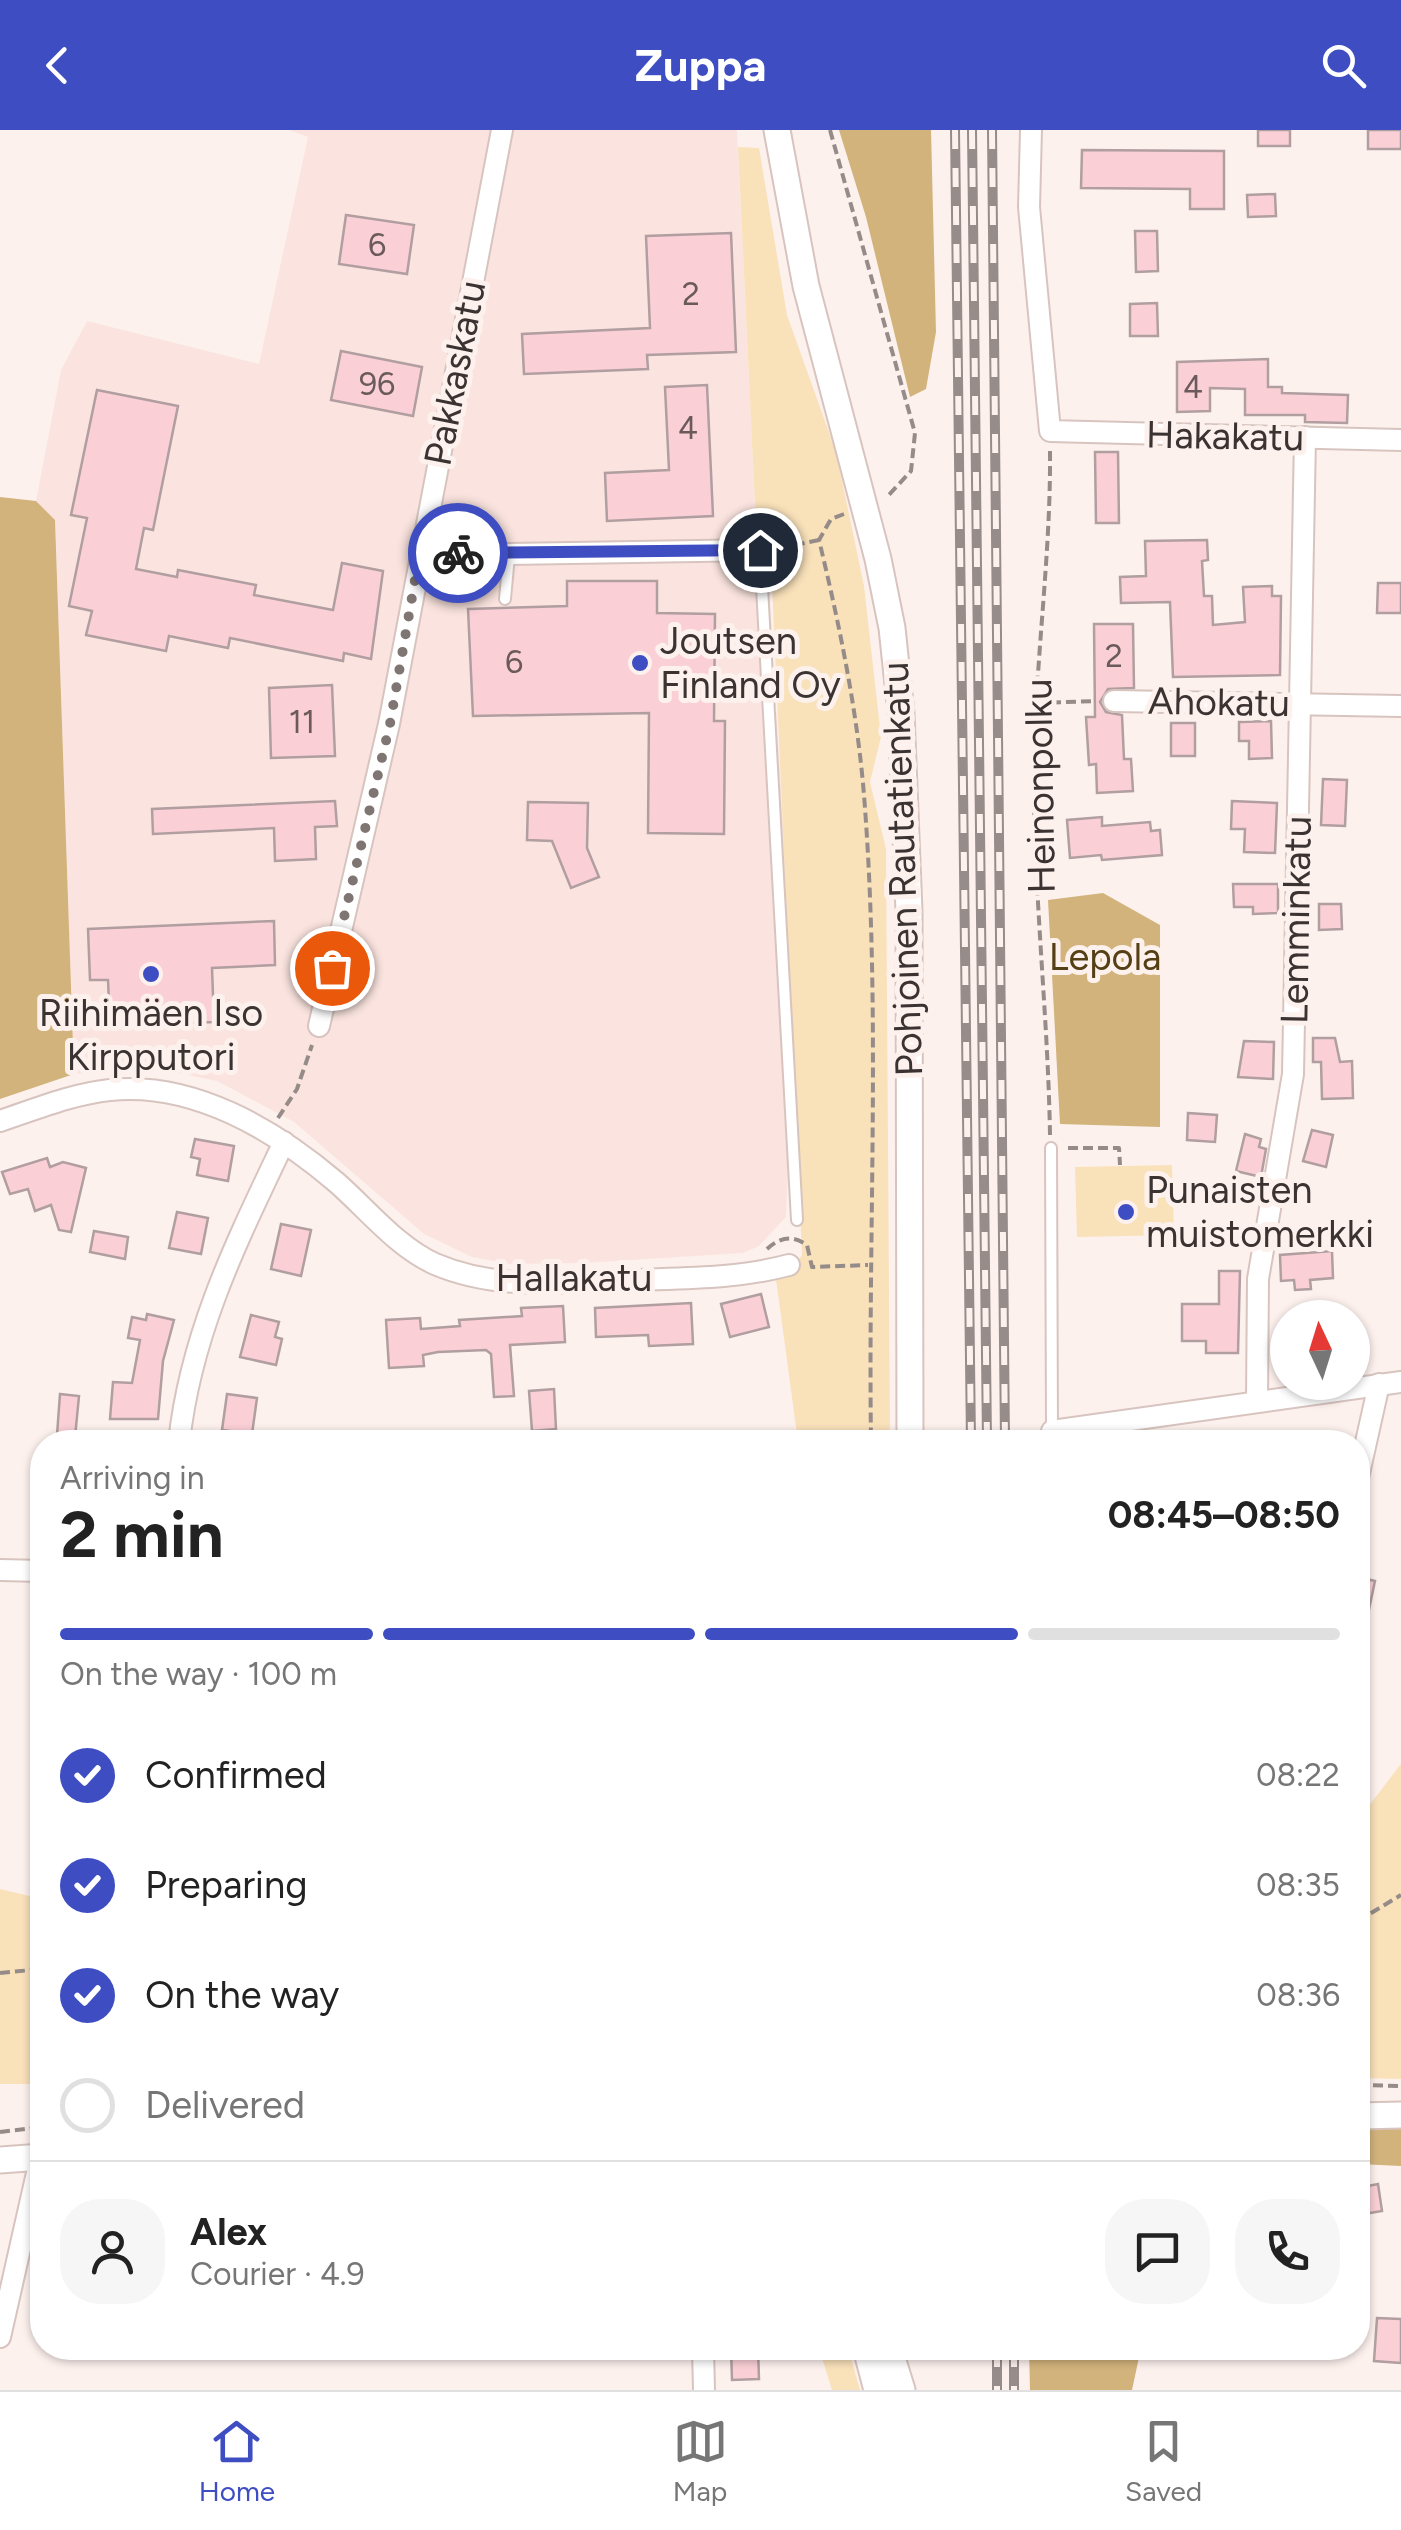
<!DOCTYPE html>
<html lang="en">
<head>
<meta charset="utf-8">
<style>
  body { margin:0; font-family:Figtree,sans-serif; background:#f6f6f6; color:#222; height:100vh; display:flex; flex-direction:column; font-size:38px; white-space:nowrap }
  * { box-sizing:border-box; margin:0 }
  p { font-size:32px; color:#767676 }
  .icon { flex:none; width:55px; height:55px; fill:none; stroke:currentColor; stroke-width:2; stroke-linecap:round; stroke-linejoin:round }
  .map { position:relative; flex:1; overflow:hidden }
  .panel { position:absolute; left:30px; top:1300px; width:1340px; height:930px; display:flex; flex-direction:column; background:#fff; border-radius:40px; box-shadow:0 2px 8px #0004 }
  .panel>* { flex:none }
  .needle { width:65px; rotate:356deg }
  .fabs { position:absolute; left:1270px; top:1170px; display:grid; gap:20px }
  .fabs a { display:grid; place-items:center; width:100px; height:100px; border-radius:50%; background:#fff; box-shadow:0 2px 8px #0004; font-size:50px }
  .pin { position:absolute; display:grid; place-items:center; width:85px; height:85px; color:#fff; margin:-42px; border:5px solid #fff; border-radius:50%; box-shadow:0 2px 10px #0007 }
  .courier { position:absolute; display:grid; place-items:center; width:100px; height:100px; margin:-50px; border:8px solid #3e4ec2; border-radius:50%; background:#fff; color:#222; box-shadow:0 2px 12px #0007 }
  .headline em { font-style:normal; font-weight:700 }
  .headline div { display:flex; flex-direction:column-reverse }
  .headline { display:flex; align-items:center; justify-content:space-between; height:170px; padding:0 30px }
  h1 { font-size:65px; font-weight:700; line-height:75px }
  .bar { display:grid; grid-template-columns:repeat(4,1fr); gap:15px 10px; align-content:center; height:120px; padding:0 30px }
  .bar i { height:12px; border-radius:8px; background:#e0e0e0 }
  .bar .on { background:#3e4ec2 }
  .bar p { grid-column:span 4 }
  .line { display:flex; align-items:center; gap:25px; padding:0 30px; border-top:2px solid #e0e0e0 }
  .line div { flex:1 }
  .round { display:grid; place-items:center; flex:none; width:105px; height:105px; border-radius:40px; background:#f6f6f6 }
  ol { padding:0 30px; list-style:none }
  li { display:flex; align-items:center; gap:30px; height:110px }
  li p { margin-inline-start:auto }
  li .icon { padding:10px; border-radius:50%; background:#3e4ec2; color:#fff; stroke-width:4 }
  li:last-child { color:#767676 }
  li i { width:55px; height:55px; border:5px solid #e0e0e0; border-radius:50% }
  header { display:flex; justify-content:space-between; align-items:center; height:130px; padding:0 30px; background:#3e4ec2; color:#fff; font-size:45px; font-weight:700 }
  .dock { display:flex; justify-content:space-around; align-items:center; height:140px; border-top:2px solid #e0e0e0; background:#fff; font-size:28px; color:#767676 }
  .dock a { display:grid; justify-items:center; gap:5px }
  .dock .on { color:#3e4ec2 }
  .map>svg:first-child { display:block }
  .built { fill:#fbe4df }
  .green { fill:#f9e1ba }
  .forest { fill:#d2b37c }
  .building { fill:#fad0d6; stroke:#b19ea0; stroke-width:2.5 }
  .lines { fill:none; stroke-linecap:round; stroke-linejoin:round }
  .service-casing { stroke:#d8c4bf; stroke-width:14 }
  .minor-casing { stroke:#d8c4bf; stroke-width:24 }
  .tertiary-casing { stroke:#d8c4bf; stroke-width:29 }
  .path { stroke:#958b89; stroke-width:4; stroke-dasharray:10 5; stroke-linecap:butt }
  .service { stroke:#fff; stroke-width:10 }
  .minor { stroke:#fff; stroke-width:20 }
  .tertiary { stroke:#fff; stroke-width:25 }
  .rail-casing { stroke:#968c8a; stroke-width:10 }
  .rail { stroke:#fdf1ee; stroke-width:6; stroke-dasharray:19; stroke-linecap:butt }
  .done { stroke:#7f7674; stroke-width:10; stroke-dasharray:0 18 }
  .route { stroke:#3e4ec2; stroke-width:12 }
  .poi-dot { fill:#3e4ec2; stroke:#fdf1ee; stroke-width:4 }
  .labels { text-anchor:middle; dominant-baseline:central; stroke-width:10; stroke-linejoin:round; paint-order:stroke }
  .number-label { font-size:32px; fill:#6b5a5b }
  .street-label { font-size:38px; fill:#3b3332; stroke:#fdf1ee }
  .poi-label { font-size:38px; fill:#3b3332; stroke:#fdf1ee; text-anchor:start }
  .park-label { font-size:38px; fill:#553f14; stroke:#fdf1ee }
</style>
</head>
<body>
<header><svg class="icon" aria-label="back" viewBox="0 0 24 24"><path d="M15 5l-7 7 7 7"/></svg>Zuppa<svg class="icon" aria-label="search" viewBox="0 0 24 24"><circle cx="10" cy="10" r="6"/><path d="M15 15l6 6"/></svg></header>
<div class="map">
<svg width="1401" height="2260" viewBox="0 0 1401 2260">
  <rect width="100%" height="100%" fill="#fdf1ee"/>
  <!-- built -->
  <polygon class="built" points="289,0 737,0 757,418 770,474 794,881 786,1087 759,1116 743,1123 585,1133 509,1134 472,1127 424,1104 294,992 217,951 148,937 74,944 55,390 36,371 61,240 87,191 259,234 308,7"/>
  <!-- green -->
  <g class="green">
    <polygon points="738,17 759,18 787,185 836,322 864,456 881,607 870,652 886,719 890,1312 798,1312 776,1149 788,1145 802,1125 771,432 757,418"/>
    <polygon points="1172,1035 1174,1105 1077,1107 1075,1037"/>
    <polygon points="1401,1634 1401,1949 1358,1948 1358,1690"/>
    <polygon points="0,1759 42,1769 42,1954 0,1954"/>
    <polygon points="819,2218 848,2218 860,2260 832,2260"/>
  </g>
  <!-- forest -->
  <g class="forest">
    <polygon points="839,0 931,0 936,202 926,259 910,267 866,87"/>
    <polygon points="0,367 36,371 55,390 74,944 0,969"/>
    <polygon points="1103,763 1160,795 1160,997 1060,994 1048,770"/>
    <polygon points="1401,1995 1401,2036 1358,2034 1358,1996"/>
    <polygon points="1029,2218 1141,2218 1132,2260 1030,2260"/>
  </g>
  <!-- building -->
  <g class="building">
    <rect x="1258" y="0" width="32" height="16"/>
    <rect x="1368" y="0" width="33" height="19"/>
    <polygon points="1082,20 1224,21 1224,79 1190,79 1190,59 1081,58"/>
    <polygon points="1275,64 1276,86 1248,87 1247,65"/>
    <polygon points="346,85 414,95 407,144 339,134"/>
    <polygon points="1135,101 1157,101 1158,141 1136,142"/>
    <polygon points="731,103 736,222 647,225 648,239 524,244 522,204 650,198 646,106"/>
    <polygon points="1157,173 1158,206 1130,206 1130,174"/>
    <polygon points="341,221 422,237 413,286 331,270"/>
    <polygon points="1268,229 1268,257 1282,257 1282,263 1348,265 1347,293 1305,292 1305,285 1245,285 1245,259 1210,258 1210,281 1177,282 1177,232"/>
    <polygon points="707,255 713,386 607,391 605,343 669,340 665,257"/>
    <polygon points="97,260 178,276 153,400 144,398 136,439 177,447 178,440 256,455 254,465 333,480 342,433 383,441 371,529 344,523 343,531 230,508 228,518 169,506 166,521 86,505 92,481 69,476 87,388 71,385"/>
    <polygon points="1095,322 1118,322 1119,393 1096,393"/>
    <polygon points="1207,410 1208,430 1202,431 1204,466 1212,466 1213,495 1245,492 1243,457 1272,456 1272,466 1281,466 1280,545 1173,547 1170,472 1121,473 1120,447 1146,446 1145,411"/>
    <polygon points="567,451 657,451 657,483 715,484 714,591 725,591 724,704 648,703 649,583 473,586 468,479 567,476"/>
    <polygon points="1378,453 1401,453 1401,483 1377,483"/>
    <polygon points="1094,494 1133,494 1134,558 1108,559 1100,572 1106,582 1122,585 1124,629 1131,629 1133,661 1097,663 1096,634 1089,635 1086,587 1095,587"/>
    <polygon points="332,555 335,626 271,628 269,558"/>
    <polygon points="1271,591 1272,628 1249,629 1249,611 1239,611 1239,592"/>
    <rect x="1171" y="593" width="24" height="33"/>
    <polygon points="1323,649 1347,650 1345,696 1321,695"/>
    <polygon points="335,671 337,696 315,697 316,729 275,731 274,698 153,704 152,679"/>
    <polygon points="1232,671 1277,673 1275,723 1244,722 1245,699 1231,699"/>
    <polygon points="528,672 588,673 587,718 599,747 571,758 552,711 527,710"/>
    <polygon points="1102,687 1102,696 1150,692 1151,701 1160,700 1162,725 1102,730 1101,725 1070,728 1067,690"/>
    <polygon points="1233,754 1278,754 1278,783 1253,784 1253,777 1234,777"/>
    <polygon points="1319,774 1341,774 1342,799 1319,800"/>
    <polygon points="274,791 275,835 212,838 214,892 110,896 108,850 90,850 88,799"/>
    <polygon points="1313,908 1335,908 1340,932 1352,931 1353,968 1322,969 1321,932 1313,932"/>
    <polygon points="1244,911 1274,912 1273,949 1238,947"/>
    <polygon points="1188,983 1217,985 1215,1012 1187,1010"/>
    <polygon points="1312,1000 1333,1005 1326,1037 1303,1031"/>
    <polygon points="1245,1004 1261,1009 1259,1017 1266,1019 1261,1047 1236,1041"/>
    <polygon points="195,1009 234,1016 228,1051 197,1045 200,1029 191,1027"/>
    <polygon points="47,1028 50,1037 63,1032 86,1038 71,1102 59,1100 51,1075 35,1081 28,1059 10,1064 2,1042"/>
    <polygon points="177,1082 208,1088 201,1124 169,1118"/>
    <polygon points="281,1094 311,1100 301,1146 271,1139"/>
    <polygon points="94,1101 128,1107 125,1129 90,1122"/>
    <polygon points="1332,1121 1333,1148 1310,1150 1311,1159 1295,1160 1294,1150 1281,1151 1280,1125"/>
    <polygon points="1219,1141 1240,1141 1238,1223 1206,1223 1206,1211 1182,1211 1182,1174 1219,1174"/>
    <polygon points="761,1164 769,1197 730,1207 721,1174"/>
    <polygon points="691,1173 693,1214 649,1216 648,1205 596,1207 595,1178"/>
    <polygon points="563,1176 565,1212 510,1215 514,1266 494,1267 491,1224 486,1220 438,1222 423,1225 424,1236 389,1238 386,1190 420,1188 421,1199 460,1196 459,1190 522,1186 521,1178"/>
    <polygon points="147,1184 174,1190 163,1231 158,1289 110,1289 113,1252 132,1253 140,1210 128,1208 132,1187 146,1190"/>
    <polygon points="251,1185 279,1192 275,1207 282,1209 276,1235 240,1227"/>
    <polygon points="554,1259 556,1299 532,1301 529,1261"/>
    <polygon points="60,1264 79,1266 75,1307 57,1305"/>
    <polygon points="227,1264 257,1268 252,1304 222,1300"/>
    <polygon points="1358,1447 1375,1451 1365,1498 1358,1497"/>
    <polygon points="1378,2054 1382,2081 1358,2085 1358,2058"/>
    <polygon points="1377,2188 1401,2189 1401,2233 1374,2231"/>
    <polygon points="731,2218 758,2218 759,2249 732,2250"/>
  </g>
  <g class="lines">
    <!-- service casing -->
    <g class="service-casing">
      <g id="service">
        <polyline points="760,421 797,1090"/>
        <polyline points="505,469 509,425"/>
        <polyline points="1051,1018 1052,1300"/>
      </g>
    </g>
    <!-- minor casing -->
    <g class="minor-casing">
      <g id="minor">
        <polyline points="1031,0 1029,77 1050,301 1401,310"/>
        <polyline points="420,421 509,424 760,420"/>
        <polyline points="1114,571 1401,576"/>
        <polyline points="319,896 389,594 502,0"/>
        <path d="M0 991C36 979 72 964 110 960 193 951 275 1000 336 1052 367 1079 397 1117 435 1134 498 1161 565 1152 631 1150 684 1148 737 1149 789 1135"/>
        <polyline points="1257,1269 1258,1149 1293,944 1305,307"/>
        <path d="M179 1312C191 1202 237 1111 284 1012"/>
        <polyline points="1052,1312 1052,1301 1401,1252"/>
        <polyline points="1358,1348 1379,1254"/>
        <polyline points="0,1440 42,1441"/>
        <polyline points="0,2207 42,2021"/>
        <polyline points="703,2218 704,2260"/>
      </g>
    </g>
    <!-- tertiary casing -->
    <g class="tertiary-casing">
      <g id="tertiary">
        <polyline points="777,0 806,156 878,429 892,498 901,583 909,781 910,1312"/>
        <polyline points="1358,1986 1401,1985"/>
        <polyline points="0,2030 42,2027"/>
        <polyline points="866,2218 877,2260"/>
        <polyline points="889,2218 902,2260"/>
      </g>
    </g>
    <!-- path -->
    <g class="path">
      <polyline points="830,0 915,303 911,341 886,368"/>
      <path d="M1050 321C1051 430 1034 538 1034 648 1034 767 1048 886 1050 1005"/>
      <path d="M844 384 831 389 819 410C839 493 857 579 864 665 881 880 868 1097 871 1312"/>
      <polyline points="780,418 819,410"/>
      <polyline points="1036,573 1095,571"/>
      <polyline points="278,988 297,959 312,915"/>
      <polyline points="1068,1018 1119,1018 1120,1035"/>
      <path d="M767 1119C780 1107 793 1105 807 1115L812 1137 868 1135"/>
      <polyline points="1358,1791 1401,1765"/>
      <polyline points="0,1843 42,1839"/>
      <polyline points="1358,1955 1401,1956"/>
      <polyline points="0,2002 42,1997"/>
    </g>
    <!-- service -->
    <use href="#service" class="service"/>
    <!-- minor -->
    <use href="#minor" class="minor"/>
    <!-- tertiary -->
    <use href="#tertiary" class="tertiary"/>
    <!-- rail casing -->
    <g class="rail-casing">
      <g id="rail">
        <polyline points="955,0 971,1312"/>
        <polyline points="972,0 987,1312"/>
        <polyline points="992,0 1005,1312"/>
        <polyline points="997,2218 997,2260"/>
        <polyline points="1014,2218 1014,2260"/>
      </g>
    </g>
    <!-- rail -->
    <use href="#rail" class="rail"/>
  </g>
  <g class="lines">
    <!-- done -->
    <polyline class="done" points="332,838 390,594 420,421 458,423"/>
    <!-- route -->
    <polyline class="route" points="458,423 760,420"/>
  </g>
  <!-- markers -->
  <g class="poi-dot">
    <circle cx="640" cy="533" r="10"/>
    <circle cx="151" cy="844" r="10"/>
    <circle cx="1126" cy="1082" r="10"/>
  </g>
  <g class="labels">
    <!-- number labels -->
    <g class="number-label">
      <text x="377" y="115">6</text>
      <text x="691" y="164">2</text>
      <text x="377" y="254">96</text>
      <text x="1193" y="257">4</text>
      <text x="688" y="298">4</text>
      <text x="1114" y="526">2</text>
      <text x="514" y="532">6</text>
      <text x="302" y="592">11</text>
    </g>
    <!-- street labels -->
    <g class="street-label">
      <text transform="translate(455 243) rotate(-79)">Pakkaskatu</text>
      <text transform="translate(1225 306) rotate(1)">Hakakatu</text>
      <text transform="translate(1219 572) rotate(1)">Ahokatu</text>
      <text transform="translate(1040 656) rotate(-91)">Heinonpolku</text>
      <text transform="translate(902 739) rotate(-92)">Pohjoinen Rautatienkatu</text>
      <text transform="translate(1296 790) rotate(-89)">Lemminkatu</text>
      <text x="574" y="1148">Hallakatu</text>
    </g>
    <!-- poi labels -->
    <g class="poi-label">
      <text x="660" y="511">Joutsen<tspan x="660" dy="44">Finland Oy</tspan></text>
      <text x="151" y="883" text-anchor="middle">Riihimäen Iso<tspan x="151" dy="44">Kirpputori</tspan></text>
      <text x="1146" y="1060">Punaisten<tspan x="1146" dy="44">muistomerkki</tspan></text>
    </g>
    <!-- park labels -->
    <g class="park-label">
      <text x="1105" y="827">Lepola</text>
    </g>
  </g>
</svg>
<div class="fabs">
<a><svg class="needle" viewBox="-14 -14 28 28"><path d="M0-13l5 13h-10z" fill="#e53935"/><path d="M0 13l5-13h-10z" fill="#767676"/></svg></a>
</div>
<div class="pin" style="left:332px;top:838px;background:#ea580c"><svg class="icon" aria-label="bag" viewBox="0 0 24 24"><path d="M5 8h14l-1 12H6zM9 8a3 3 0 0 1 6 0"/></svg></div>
<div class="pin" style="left:760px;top:420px;background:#1f2937"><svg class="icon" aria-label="home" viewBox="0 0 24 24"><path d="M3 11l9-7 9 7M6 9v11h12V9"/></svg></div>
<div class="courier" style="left:458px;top:423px"><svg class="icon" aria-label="bike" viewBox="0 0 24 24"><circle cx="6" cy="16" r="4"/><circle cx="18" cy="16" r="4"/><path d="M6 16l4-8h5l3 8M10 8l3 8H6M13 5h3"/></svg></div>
<section class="panel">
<div class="headline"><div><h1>2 min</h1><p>Arriving in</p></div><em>08:45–08:50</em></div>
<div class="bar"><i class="on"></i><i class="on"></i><i class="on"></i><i></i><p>On the way · 100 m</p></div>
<ol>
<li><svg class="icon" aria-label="check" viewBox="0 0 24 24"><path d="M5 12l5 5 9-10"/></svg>Confirmed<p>08:22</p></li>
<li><svg class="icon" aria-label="check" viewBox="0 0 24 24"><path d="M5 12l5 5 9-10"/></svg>Preparing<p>08:35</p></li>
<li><svg class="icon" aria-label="check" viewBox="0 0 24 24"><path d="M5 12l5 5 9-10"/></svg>On the way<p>08:36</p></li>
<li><i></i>Delivered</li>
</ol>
<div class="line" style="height:180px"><a class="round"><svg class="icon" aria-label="person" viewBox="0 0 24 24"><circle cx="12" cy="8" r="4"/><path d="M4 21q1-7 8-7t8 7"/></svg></a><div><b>Alex</b><p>Courier · 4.9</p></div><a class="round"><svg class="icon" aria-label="chat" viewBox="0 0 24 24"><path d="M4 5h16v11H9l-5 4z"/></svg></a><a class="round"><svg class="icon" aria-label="phone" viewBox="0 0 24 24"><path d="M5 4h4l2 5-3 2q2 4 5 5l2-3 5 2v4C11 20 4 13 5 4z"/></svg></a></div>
</section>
</div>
<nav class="dock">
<a class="on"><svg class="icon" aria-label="home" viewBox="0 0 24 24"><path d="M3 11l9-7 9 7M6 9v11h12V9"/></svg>Home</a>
<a><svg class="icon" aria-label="map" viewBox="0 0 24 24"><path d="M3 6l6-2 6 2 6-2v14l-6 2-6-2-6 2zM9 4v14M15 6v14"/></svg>Map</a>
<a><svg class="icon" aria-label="saved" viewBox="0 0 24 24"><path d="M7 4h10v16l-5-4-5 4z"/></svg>Saved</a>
</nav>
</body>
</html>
